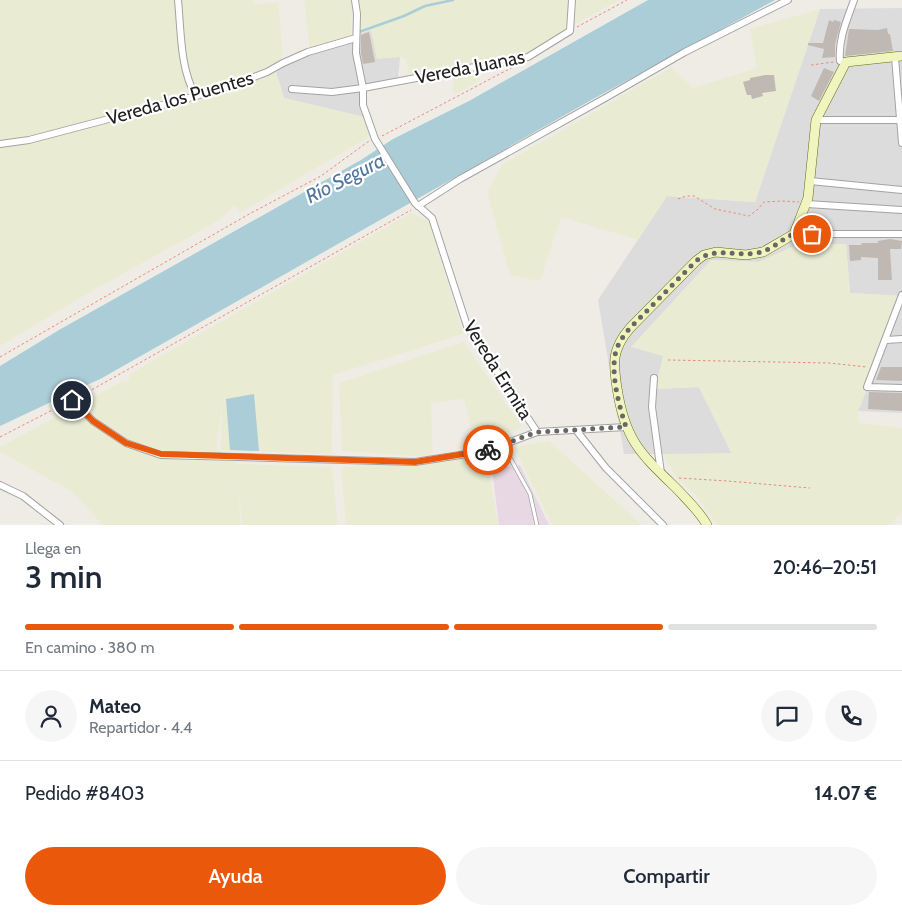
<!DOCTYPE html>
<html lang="es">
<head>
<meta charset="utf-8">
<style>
  body { margin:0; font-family:Cabin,sans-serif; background:#f6f6f7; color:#1f2937; height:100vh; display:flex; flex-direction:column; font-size:19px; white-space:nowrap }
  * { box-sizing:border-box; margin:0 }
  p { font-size:16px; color:#747a83 }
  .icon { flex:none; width:28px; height:28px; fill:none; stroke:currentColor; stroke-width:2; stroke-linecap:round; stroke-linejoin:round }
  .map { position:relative; height:525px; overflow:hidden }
  .side { display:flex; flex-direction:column; background:#fff; flex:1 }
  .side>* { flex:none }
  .pin { position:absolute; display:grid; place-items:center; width:42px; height:42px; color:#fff; margin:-21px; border:2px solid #fff; border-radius:50%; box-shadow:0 1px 5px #0007 }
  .courier { position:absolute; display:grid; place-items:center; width:50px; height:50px; margin:-25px; border:4px solid #ea580c; border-radius:50%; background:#fff; color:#222; box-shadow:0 1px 6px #0007 }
  .summary em { font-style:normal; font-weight:600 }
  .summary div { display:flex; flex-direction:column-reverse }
  .summary { display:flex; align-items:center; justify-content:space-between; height:85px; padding:0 25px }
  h1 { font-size:32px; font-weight:600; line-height:38px }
  .bar { display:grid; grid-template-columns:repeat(4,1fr); gap:8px 5px; align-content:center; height:60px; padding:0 25px }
  .bar i { height:6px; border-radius:4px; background:#e0e1e3 }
  .bar .on { background:#ea580c }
  .bar p { grid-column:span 4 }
  .line { display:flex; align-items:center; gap:12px; padding:0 25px; border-top:1px solid #e0e1e3 }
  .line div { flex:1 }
  .round { display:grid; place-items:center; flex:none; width:52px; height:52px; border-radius:26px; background:#f6f6f7 }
  .action { display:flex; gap:10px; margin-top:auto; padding:10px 25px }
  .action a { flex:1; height:58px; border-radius:30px; background:#ea580c; color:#fff; font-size:20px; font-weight:600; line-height:58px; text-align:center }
  .action a+a { background:#f6f6f7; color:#1f2937 }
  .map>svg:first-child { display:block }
  .residential { fill:#dddcdc }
  .industrial { fill:#e7d8e4 }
  .farmland { fill:#e9ecd3 }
  .water { fill:#aacdd8 }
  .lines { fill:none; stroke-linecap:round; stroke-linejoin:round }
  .stream { stroke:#aacdd8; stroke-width:2.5 }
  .building { fill:#bfb8b3 }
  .lane-casing { stroke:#a3a3a3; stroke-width:4.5 }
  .street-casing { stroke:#a3a3a3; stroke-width:8 }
  .secondary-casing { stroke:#616d0f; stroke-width:10 }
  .path { stroke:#ee8678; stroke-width:1; stroke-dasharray:2.5 2.5; stroke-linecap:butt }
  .lane { stroke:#fff; stroke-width:3 }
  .street { stroke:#fff; stroke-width:6 }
  .secondary { stroke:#f0f4bf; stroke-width:9 }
  .done { stroke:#686765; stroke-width:5; stroke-dasharray:0 9 }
  .route { stroke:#ea580c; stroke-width:6 }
  .labels { text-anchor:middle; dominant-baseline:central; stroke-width:4.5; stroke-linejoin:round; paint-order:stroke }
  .street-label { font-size:19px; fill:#1f1f1f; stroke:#fff }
  .water-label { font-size:20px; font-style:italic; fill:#50769f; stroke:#fff }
</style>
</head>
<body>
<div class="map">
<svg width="902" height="525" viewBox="0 0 902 525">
  <rect width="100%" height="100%" fill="#efece6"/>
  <!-- residential -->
  <g class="residential">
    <polygon points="902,8 902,296 850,293 846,244 799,244 759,262 711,260 664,356 655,389 699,387 732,454 624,454 598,300 667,196 755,202 820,9"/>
    <polygon points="371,30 377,58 400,57 398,80 367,91 364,117 284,98 276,72 295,56"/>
    <polygon points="902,305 902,413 858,411"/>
  </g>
  <!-- industrial -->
  <polygon class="industrial" points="520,465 549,525 499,525 492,469"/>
  <!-- farmland -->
  <g class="farmland">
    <polygon points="0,0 253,0 253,4 278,2 283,55 276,72 284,98 364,117 370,136 240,213 235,205 221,219 92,291 0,346"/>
    <polygon points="304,0 352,0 351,36 310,51"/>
    <polygon points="356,0 569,0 566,29 528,54 501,58 478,64 480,80 454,95 453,75 409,76 406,59 400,57 377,59 371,30 359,32"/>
    <polygon points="577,0 619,0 575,24"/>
    <polygon points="820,9 755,202 667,196 638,240 561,217 540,281 510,275 487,192 503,164 672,67 693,88 757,68 750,29"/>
    <polygon points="411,213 429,221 463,334 333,375 332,454 221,450 222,407 216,448 238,464 332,467 338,525 242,525 239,486 240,525 103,525 71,491 0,452 0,447 123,381 128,382 130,374"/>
    <polygon points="799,244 846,244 850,293 902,296 902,305 858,411 859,423 902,428 902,512 889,525 717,525 695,494 678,480 663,454 732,453 699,387 655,389 663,356 631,347 711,260 759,262"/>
    <polygon points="464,342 522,427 475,445 464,399 431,403 433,457 486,451 498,525 346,525 341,468 429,457 342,451 339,383"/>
    <polygon points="549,441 642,525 552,525 514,447"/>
  </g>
  <!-- water -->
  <g class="water">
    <polygon points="648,0 775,0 593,99 102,378 0,426 0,366 59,330 361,160 393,139 469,101"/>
    <polygon points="254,394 259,451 230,450 226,399"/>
  </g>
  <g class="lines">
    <!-- stream -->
    <polyline class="stream" points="359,32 404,16 425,6 453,0"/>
  </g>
  <!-- building -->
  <g class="building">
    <polygon points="829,20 833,22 834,20 841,22 835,44 835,57 822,58 824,49 808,45 808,43 823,43"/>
    <polygon points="887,28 888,34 890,34 893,51 845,56 849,29 878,30"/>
    <polygon points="369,32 375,62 363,64 361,53 361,35"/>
    <polygon points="824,68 834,72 819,101 811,96"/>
    <polygon points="765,75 774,75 776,91 762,93 763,96 752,99 751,95 747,95 743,82 750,80 750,78"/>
    <polygon points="807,217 822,217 822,229 803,229"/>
    <polygon points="890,239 902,241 901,249 890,249 892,280 878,280 878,258 861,257 861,260 850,261 849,245 861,245 862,243 878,243 878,241"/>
    <polygon points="881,367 902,367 902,380 901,381 876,380"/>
    <polygon points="869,392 902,393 902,411 868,409"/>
  </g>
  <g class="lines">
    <!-- lane casing -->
    <g class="lane-casing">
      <polyline id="lane" points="503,445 530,494 537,525"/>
    </g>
    <!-- street casing -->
    <g class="street-casing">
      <g id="street">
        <path d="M178 0C181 30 180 70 196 96"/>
        <polyline points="355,0 357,14 356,53 363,88 363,105 375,139 415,203 432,218 467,326 537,432"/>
        <polyline points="895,57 902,143"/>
        <path d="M846 62 840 61C838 39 847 20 854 0"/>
        <polyline points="292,89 332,92 363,88 528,57 570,31 572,0"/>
        <polyline points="816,120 900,120"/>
        <polyline points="0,144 29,140 196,96 230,86 267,72 283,63 308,52 356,38"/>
        <polyline points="810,181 902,190"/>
        <polyline points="807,204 902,210"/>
        <polyline points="418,206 460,179 607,97 685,52 788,0"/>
        <polyline points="794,234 902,234"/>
        <polyline points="902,295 867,387 902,388"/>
        <polyline points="886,340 902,339"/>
        <polyline points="654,378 652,407 661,473"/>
        <polyline points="72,400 93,421 126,443 161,455 415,462 486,451 537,432 626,427"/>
        <polyline points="576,430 606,468 663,525"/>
        <polyline points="0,485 23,496 60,525"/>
      </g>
    </g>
    <!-- secondary casing -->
    <g class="secondary-casing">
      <path id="secondary" d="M707 525C700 512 688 501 678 490 641 454 625 441 617 388 613 362 612 349 630 328L696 261 704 255 716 252 746 255 763 252 794 234 808 198 816 120 846 62 902 56"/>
    </g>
    <!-- path -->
    <g class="path">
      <polyline points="577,27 627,0"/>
      <polyline points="811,65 834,62"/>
      <polyline points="382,136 513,67"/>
      <polyline points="678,199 686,196 694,196 715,209 749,216 757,210 764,202 782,201 799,202"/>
      <polyline points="0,357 251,213 321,176 369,141"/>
      <polyline points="668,360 829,363 867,367"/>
      <polyline points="79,397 411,210"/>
      <polyline points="0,437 66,403"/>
      <polyline points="679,478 727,481 810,488"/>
    </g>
    <!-- lane -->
    <use href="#lane" class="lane"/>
    <!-- street -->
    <use href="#street" class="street"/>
    <!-- secondary -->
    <use href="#secondary" class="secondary"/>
  </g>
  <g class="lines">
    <!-- done -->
    <path class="done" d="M488 450 537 432 626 427C619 406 609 369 617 348 620 340 625 334 630 328L696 261C716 246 735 257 757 253 771 251 780 240 792 235 798 232 806 234 812 234"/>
    <!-- route -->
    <polyline class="route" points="72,400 93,421 126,443 161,454 415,462 488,450"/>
  </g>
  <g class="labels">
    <!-- street labels -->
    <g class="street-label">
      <text transform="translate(470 67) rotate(-11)">Vereda Juanas</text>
      <text transform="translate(180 98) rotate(-16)">Vereda los Puentes</text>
      <text transform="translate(498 370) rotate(58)">Vereda Ermita</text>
    </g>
    <!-- water labels -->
    <g class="water-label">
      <text transform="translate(345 178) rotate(-27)">Río Segura</text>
    </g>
  </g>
</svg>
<div class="pin" style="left:812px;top:234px;background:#ea580c"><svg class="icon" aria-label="bag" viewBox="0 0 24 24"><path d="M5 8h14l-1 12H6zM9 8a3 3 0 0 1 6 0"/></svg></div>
<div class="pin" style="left:72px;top:400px;background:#1f2937"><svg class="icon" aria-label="home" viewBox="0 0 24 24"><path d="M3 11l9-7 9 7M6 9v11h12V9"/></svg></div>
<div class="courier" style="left:488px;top:450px"><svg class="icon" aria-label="bike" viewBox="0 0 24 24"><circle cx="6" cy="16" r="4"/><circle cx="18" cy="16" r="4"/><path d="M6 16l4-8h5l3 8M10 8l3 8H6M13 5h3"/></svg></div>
</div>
<section class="side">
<div class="summary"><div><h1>3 min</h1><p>Llega en</p></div><em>20:46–20:51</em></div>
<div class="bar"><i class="on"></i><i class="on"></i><i class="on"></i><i></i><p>En camino · 380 m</p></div>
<div class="line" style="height:90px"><a class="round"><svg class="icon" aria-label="person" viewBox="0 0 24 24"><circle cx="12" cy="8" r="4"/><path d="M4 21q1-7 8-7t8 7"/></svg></a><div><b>Mateo</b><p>Repartidor · 4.4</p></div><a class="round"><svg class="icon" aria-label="chat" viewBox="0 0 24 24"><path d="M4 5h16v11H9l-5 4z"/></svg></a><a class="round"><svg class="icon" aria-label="phone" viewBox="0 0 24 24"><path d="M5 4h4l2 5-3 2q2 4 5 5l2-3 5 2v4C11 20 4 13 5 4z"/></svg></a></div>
<div class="line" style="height:65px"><div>Pedido #8403</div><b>14.07 €</b></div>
<div class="action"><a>Ayuda</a><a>Compartir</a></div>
</section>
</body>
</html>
